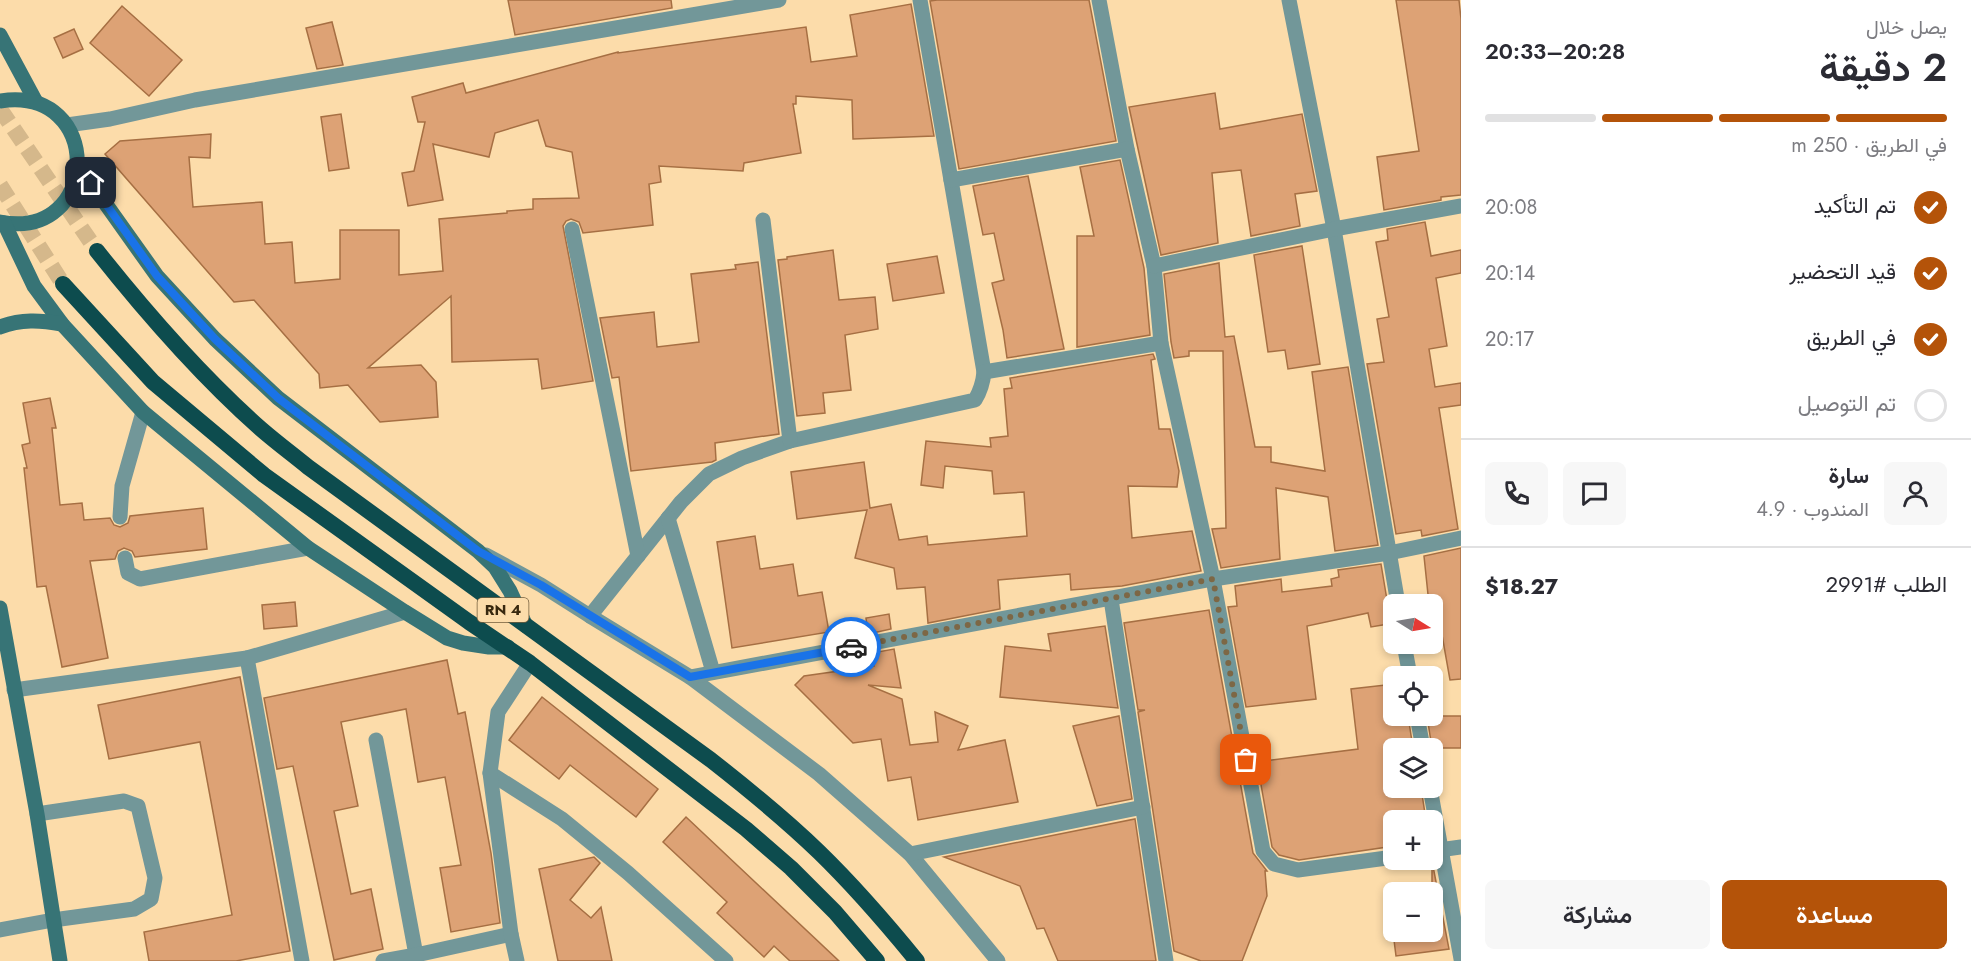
<!DOCTYPE html>
<html lang="ar">
<head>
<meta charset="utf-8">
<style>
  body { margin:0; font-family:Jost,Vazirmatn,sans-serif; background:#f7f7f7; color:#2b2b33; direction:rtl; height:100vh; display:flex; flex-direction:column; font-size:22px; white-space:nowrap }
  * { box-sizing:border-box; margin:0 }
  p { font-size:20px; color:#7c7c81 }
  .icon { flex:none; width:33px; height:33px; fill:none; stroke:currentColor; stroke-width:2; stroke-linecap:round; stroke-linejoin:round }
  .map { position:relative; flex:1; overflow:hidden; direction:ltr }
  .details { display:flex; flex-direction:column; background:#fff; width:510px }
  .details>* { flex:none }
  .needle { width:39px; rotate:101deg }
  .fabs { position:absolute; left:1383px; top:594px; display:grid; gap:12px }
  .fabs a { display:grid; place-items:center; width:60px; height:60px; border-radius:9px; background:#fff; box-shadow:0 3px 9px #0003; font-size:30px }
  .pin { position:absolute; display:grid; place-items:center; width:51px; height:51px; color:#fff; margin:-26px; border-radius:12px; box-shadow:0 3px 9px #0006 }
  .courier { position:absolute; display:grid; place-items:center; width:60px; height:60px; margin:-30px; border:4px solid #1a73e8; border-radius:50%; background:#fff; color:#222; box-shadow:0 2px 8px #0007 }
  .headline em { font-style:normal; font-weight:600 }
  .headline div { display:flex; flex-direction:column-reverse }
  .headline { display:flex; align-items:center; justify-content:space-between; height:102px; padding:0 24px }
  h1 { font-size:39px; font-weight:600; line-height:45px }
  .bar { display:grid; grid-template-columns:repeat(4,1fr); gap:9px 6px; align-content:center; height:72px; padding:0 24px }
  .bar i { height:8px; border-radius:4px; background:#e1e1e2 }
  .bar .on { background:#b45309 }
  .bar p { grid-column:span 4 }
  .line { display:flex; align-items:center; gap:15px; padding:0 24px; border-top:2px solid #e1e1e2 }
  .line div { flex:1 }
  .round { display:grid; place-items:center; flex:none; width:63px; height:63px; border-radius:9px; background:#f7f7f7 }
  ol { padding:0 24px; list-style:none }
  li { display:flex; align-items:center; gap:18px; height:66px }
  li p { margin-inline-start:auto }
  li .icon { padding:6px; border-radius:50%; background:#b45309; color:#fff; stroke-width:4 }
  li:last-child { color:#7c7c81 }
  li i { width:33px; height:33px; border:3px solid #e1e1e2; border-radius:50% }
  .primary-button { display:flex; gap:12px; margin-top:auto; padding:12px 24px }
  .primary-button a { flex:1; height:69px; border-radius:9px; background:#b45309; color:#fff; font-size:24px; font-weight:600; line-height:69px; text-align:center }
  .primary-button a+a { background:#f7f7f7; color:#2b2b33 }
  main { display:flex; flex:1; min-height:0 }
  .map>svg:first-child { display:block }
  .building { fill:#dda275; stroke:#a66f43; stroke-width:1.5 }
  .lines { fill:none; stroke-linecap:round; stroke-linejoin:round }
  .trunk-tunnel { stroke:#d5b88b; stroke-width:16; stroke-dasharray:16 8; stroke-linecap:butt }
  .service { stroke:#729799; stroke-width:15 }
  .minor { stroke:#729799; stroke-width:15 }
  .tertiary { stroke:#729799; stroke-width:15 }
  .secondary { stroke:#377476; stroke-width:15 }
  .trunk { stroke:#0d4c4e; stroke-width:16 }
  .done { stroke:#7d6745; stroke-width:6; stroke-dasharray:0 10.8 }
  .route { stroke:#1a73e8; stroke-width:8 }
  .labels { text-anchor:middle; dominant-baseline:central; stroke-width:4.5; stroke-linejoin:round; paint-order:stroke }
  .shield { fill:#fcdcaa; stroke:#735e3d; stroke-width:1.5 }
  .shield-label { font-size:15px; font-weight:bold; fill:#38280e }
</style>
</head>
<body>
<main>
<section class="details">
<div class="headline"><div><h1>2 دقيقة</h1><p>يصل خلال</p></div><em>20:28–20:33</em></div>
<div class="bar"><i class="on"></i><i class="on"></i><i class="on"></i><i></i><p>في الطريق · 250 m</p></div>
<ol>
<li><svg class="icon" aria-label="check" viewBox="0 0 24 24"><path d="M5 12l5 5 9-10"/></svg>تم التأكيد<p>20:08</p></li>
<li><svg class="icon" aria-label="check" viewBox="0 0 24 24"><path d="M5 12l5 5 9-10"/></svg>قيد التحضير<p>20:14</p></li>
<li><svg class="icon" aria-label="check" viewBox="0 0 24 24"><path d="M5 12l5 5 9-10"/></svg>في الطريق<p>20:17</p></li>
<li><i></i>تم التوصيل</li>
</ol>
<div class="line" style="height:108px"><a class="round"><svg class="icon" aria-label="person" viewBox="0 0 24 24"><circle cx="12" cy="8" r="4"/><path d="M4 21q1-7 8-7t8 7"/></svg></a><div><b>سارة</b><p>المندوب · 4.9</p></div><a class="round"><svg class="icon" aria-label="chat" viewBox="0 0 24 24"><path d="M4 5h16v11H9l-5 4z"/></svg></a><a class="round"><svg class="icon" aria-label="phone" viewBox="0 0 24 24"><path d="M5 4h4l2 5-3 2q2 4 5 5l2-3 5 2v4C11 20 4 13 5 4z"/></svg></a></div>
<div class="line" style="height:78px"><div>الطلب #2991</div><b>$18.27</b></div>
<div class="primary-button"><a>مساعدة</a><a>مشاركة</a></div>
</section>
<div class="map">
<svg width="1461" height="961" viewBox="0 0 1461 961">
  <rect width="100%" height="100%" fill="#fcdcaa"/>
  <!-- building -->
  <g class="building">
    <polygon points="508,0 671,0 672,8 515,35"/>
    <polygon points="937,0 1089,0 1116,141 959,169 930,1"/>
    <polygon points="1396,0 1459,0 1461,19 1461,195 1441,197 1441,200 1384,210 1377,157 1419,151"/>
    <polygon points="911,4 934,136 853,139 852,100 796,96 796,104 793,104 801,153 744,163 743,171 659,166 661,182 649,184 653,225 583,233 579,222 571,219 566,221 563,226 593,381 542,389 538,359 452,362 451,296 368,368 421,365 436,382 438,417 380,422 348,385 320,388 319,374 254,300 234,302 105,154 120,141 211,134 210,158 189,157 193,207 262,202 265,244 292,242 295,283 340,279 340,230 399,230 399,275 443,271 439,219 507,213 507,211 533,209 533,199 579,198 572,152 546,146 538,120 495,133 489,157 433,144 443,200 408,206 402,173 414,171 425,122 418,122 412,97 463,83 466,93 618,52 618,53 806,27 811,62 857,56 850,15"/>
    <polygon points="122,6 182,60 149,96 90,43"/>
    <polygon points="332,22 343,65 317,69 306,28"/>
    <polygon points="74,29 83,49 63,58 54,38"/>
    <polygon points="1215,93 1220,129 1302,114 1317,191 1295,194 1300,226 1251,236 1241,170 1212,173 1218,243 1161,255 1129,107"/>
    <polygon points="341,114 349,168 329,171 321,117"/>
    <polygon points="1120,160 1144,268 1150,335 1077,347 1077,236 1094,236 1080,167"/>
    <polygon points="1028,176 1064,349 1007,358 1003,330 992,283 1004,280 994,233 983,235 973,186"/>
    <polygon points="1425,222 1431,256 1461,250 1461,273 1436,278 1447,346 1429,349 1435,387 1461,383 1461,405 1439,408 1458,529 1422,536 1421,530 1396,534 1367,364 1384,362 1377,319 1389,317 1376,242 1388,240 1387,229"/>
    <polygon points="1302,246 1320,364 1288,369 1285,350 1268,352 1254,255"/>
    <polygon points="833,250 839,300 875,297 878,329 845,335 851,390 823,393 825,413 797,416 778,260 787,259 787,257"/>
    <polygon points="937,256 944,293 893,301 887,264"/>
    <polygon points="758,262 779,434 715,443 716,460 712,462 631,471 619,377 612,378 600,318 654,312 657,347 699,342 691,274 736,269 735,265"/>
    <polygon points="1219,263 1225,337 1234,336 1255,447 1271,447 1271,462 1325,471 1312,372 1348,367 1378,545 1335,551 1328,497 1276,488 1280,559 1221,568 1212,529 1226,528 1223,351 1189,351 1189,356 1174,358 1171,342 1164,274"/>
    <polygon points="1153,354 1155,359 1151,360 1159,429 1170,429 1179,471 1177,487 1128,486 1132,538 1192,531 1201,571 1122,586 1071,590 1070,574 998,580 1000,609 928,623 925,587 897,589 894,568 855,558 867,510 797,519 791,472 864,462 870,508 891,504 899,540 927,536 928,545 1027,536 1024,492 994,494 992,471 945,466 943,488 921,485 926,441 991,447 990,438 1008,436 1004,389 1012,388 1010,378"/>
    <polygon points="50,398 56,428 52,428 60,505 82,503 84,520 110,518 114,525 120,527 128,523 130,516 203,508 207,549 135,557 132,551 124,548 118,551 115,559 90,561 108,658 62,667 46,586 37,587 24,468 27,468 22,445 30,443 23,403"/>
    <polygon points="755,536 760,569 793,564 798,596 822,592 829,632 732,648 717,542"/>
    <polygon points="1461,548 1461,679 1450,680 1439,618 1432,619 1432,604 1429,604 1424,556"/>
    <polygon points="1381,564 1388,606 1394,612 1394,623 1371,627 1368,613 1307,626 1316,699 1246,707 1228,607 1237,606 1235,586 1281,579 1282,592 1332,586 1331,579 1339,577 1338,570"/>
    <polygon points="295,602 297,626 264,629 262,605"/>
    <polygon points="1209,610 1253,853 1267,871 1265,871 1267,896 1242,961 1201,961 1174,951 1138,712 1145,710 1138,710 1124,623"/>
    <polygon points="889,614 891,629 868,634 866,618"/>
    <polygon points="1105,626 1118,708 1000,697 1005,646 1051,651 1048,634"/>
    <polygon points="894,649 901,688 868,685 902,699 910,745 938,742 935,712 968,726 958,750 1005,740 1018,802 918,820 911,777 888,781 881,739 853,743 795,685 804,676 874,666 872,653"/>
    <polygon points="447,660 458,714 465,712 491,853 500,923 451,932 440,868 461,865 445,777 418,782 406,709 341,722 358,806 334,811 351,894 371,889 383,949 334,960 293,766 277,769 264,698"/>
    <polygon points="240,677 290,951 236,961 149,961 144,932 232,915 200,742 109,759 98,705"/>
    <polygon points="1394,684 1394,716 1408,716 1413,748 1394,748 1394,788 1421,788 1426,820 1394,820 1394,846 1299,860 1279,855 1272,847 1257,762 1358,749 1351,689"/>
    <polygon points="542,697 658,789 636,817 570,765 559,779 509,740"/>
    <polygon points="1119,716 1132,799 1097,806 1073,726"/>
    <polygon points="1427,716 1461,716 1461,748 1432,748"/>
    <polygon points="686,817 839,961 790,961 774,946 764,957 717,913 727,902 663,842"/>
    <polygon points="1135,819 1156,961 1058,961 1044,928 1037,929 1020,886 944,857"/>
    <polygon points="594,857 600,863 570,900 591,918 601,907 612,961 558,961 539,869"/>
    <polygon points="1432,861 1449,949 1396,956 1393,932 1432,932"/>
  </g>
  <g class="lines">
    <!-- trunk-tunnel -->
    <g class="trunk-tunnel">
      <polyline points="0,109 97,251"/>
      <polyline points="0,185 63,284"/>
    </g>
    <!-- service -->
    <g class="service">
      <polyline points="120,517 122,486 143,412"/>
      <polyline points="125,558 128,573 140,579 308,548"/>
      <polyline points="37,814 124,801 138,806 155,878 151,899 134,909 53,920"/>
    </g>
    <!-- minor -->
    <g class="minor">
      <path d="M920 0 984 372C983 383 981 390 975 400L790 441 742 458 709 474 681 502 590 616 690 677 819 774 910 854 998 961"/>
      <polyline points="1099,0 1127,149 1154,266 1161,343 1213,579 1263,851 1274,864 1298,870 1394,857"/>
      <polyline points="1289,0 1334,229 1398,604"/>
      <polyline points="67,125 110,119 195,100 779,0"/>
      <polyline points="951,180 1127,149"/>
      <polyline points="763,220 790,441"/>
      <polyline points="572,229 638,556"/>
      <polyline points="1154,266 1334,229 1461,206"/>
      <polyline points="984,372 1161,343"/>
      <polyline points="668,518 713,672"/>
      <polyline points="486,555 541,585 590,616"/>
      <polyline points="1111,599 1166,961"/>
      <polyline points="1404,644 1410,676"/>
      <polyline points="247,658 302,961"/>
      <polyline points="690,677 1213,579 1389,553 1461,538"/>
      <polyline points="14,690 247,658 405,612"/>
      <polyline points="1417,716 1423,748"/>
      <polyline points="376,740 416,955"/>
      <polyline points="490,773 562,819 628,873 726,961"/>
      <polyline points="1430,788 1461,959"/>
      <polyline points="1432,851 1461,847"/>
      <polyline points="910,854 1143,807"/>
      <polyline points="383,961 416,955 511,934"/>
      <polyline points="517,961 511,934 490,773 498,712 530,663"/>
    </g>
    <!-- tertiary -->
    <polyline class="tertiary" points="0,930 53,920"/>
    <!-- secondary -->
    <g class="secondary">
      <polyline points="0,35 36,102"/>
      <path d="M0 101C105 85 101 242 0 222"/>
      <polyline points="78,165 157,276 215,339 278,398 478,551 495,567 510,591 526,626"/>
      <polyline points="4,223 34,286 62,324 143,412 308,548 405,612 447,638 463,643 489,647 508,647"/>
      <path d="M0 327C21 319 40 320 62 324"/>
      <polyline points="0,608 37,814 60,961"/>
    </g>
    <!-- trunk -->
    <g class="trunk">
      <path d="M97 251C147 314 201 376 261 429 276 442 292 454 308 467L711 760C748 789 785 819 819 852 854 886 886 923 917 961"/>
      <polyline points="63,284 153,382 264,475 469,622 530,663 746,829 791,868 835,912 877,961"/>
    </g>
  </g>
  <g class="lines">
    <!-- done -->
    <polyline class="done" points="851,647 1213,579 1246,760"/>
    <!-- route -->
    <polyline class="route" points="91,183 157,276 215,339 278,398 478,551 541,585 690,677 851,647"/>
  </g>
  <g class="labels">
    <!-- shield labels -->
    <rect class="shield" x="477.5" y="598" width="51" height="24" rx="4.5"/>
    <g class="shield-label">
      <text x="503" y="610">RN 4</text>
    </g>
  </g>
</svg>
<div class="fabs">
<a><svg class="needle" viewBox="-14 -14 28 28"><path d="M0-13l5 13h-10z" fill="#e53935"/><path d="M0 13l5-13h-10z" fill="#7c7c81"/></svg></a>
<a><svg class="icon" aria-label="locate" viewBox="0 0 24 24"><circle cx="12" cy="12" r="6"/><path d="M12 2v4M12 18v4M2 12h4M18 12h4"/></svg></a>
<a><svg class="icon" aria-label="layers" viewBox="0 0 24 24"><path d="M12 4l9 5-9 5-9-5zM3 14l9 5 9-5"/></svg></a>
<a>+</a>
<a>−</a>
</div>
<div class="pin" style="left:1246px;top:760px;background:#ea580c"><svg class="icon" aria-label="bag" viewBox="0 0 24 24"><path d="M5 8h14l-1 12H6zM9 8a3 3 0 0 1 6 0"/></svg></div>
<div class="pin" style="left:91px;top:183px;background:#1f2937"><svg class="icon" aria-label="home" viewBox="0 0 24 24"><path d="M3 11l9-7 9 7M6 9v11h12V9"/></svg></div>
<div class="courier" style="left:851px;top:647px"><svg class="icon" aria-label="car" viewBox="0 0 24 24"><path d="M5 17H2v-5l4-1 3-4h7l3 4 3 1v5h-3M9 17h6M6 11h13"/><circle cx="7" cy="17" r="2"/><circle cx="17" cy="17" r="2"/></svg></div>
</div>
</main>
</body>
</html>
